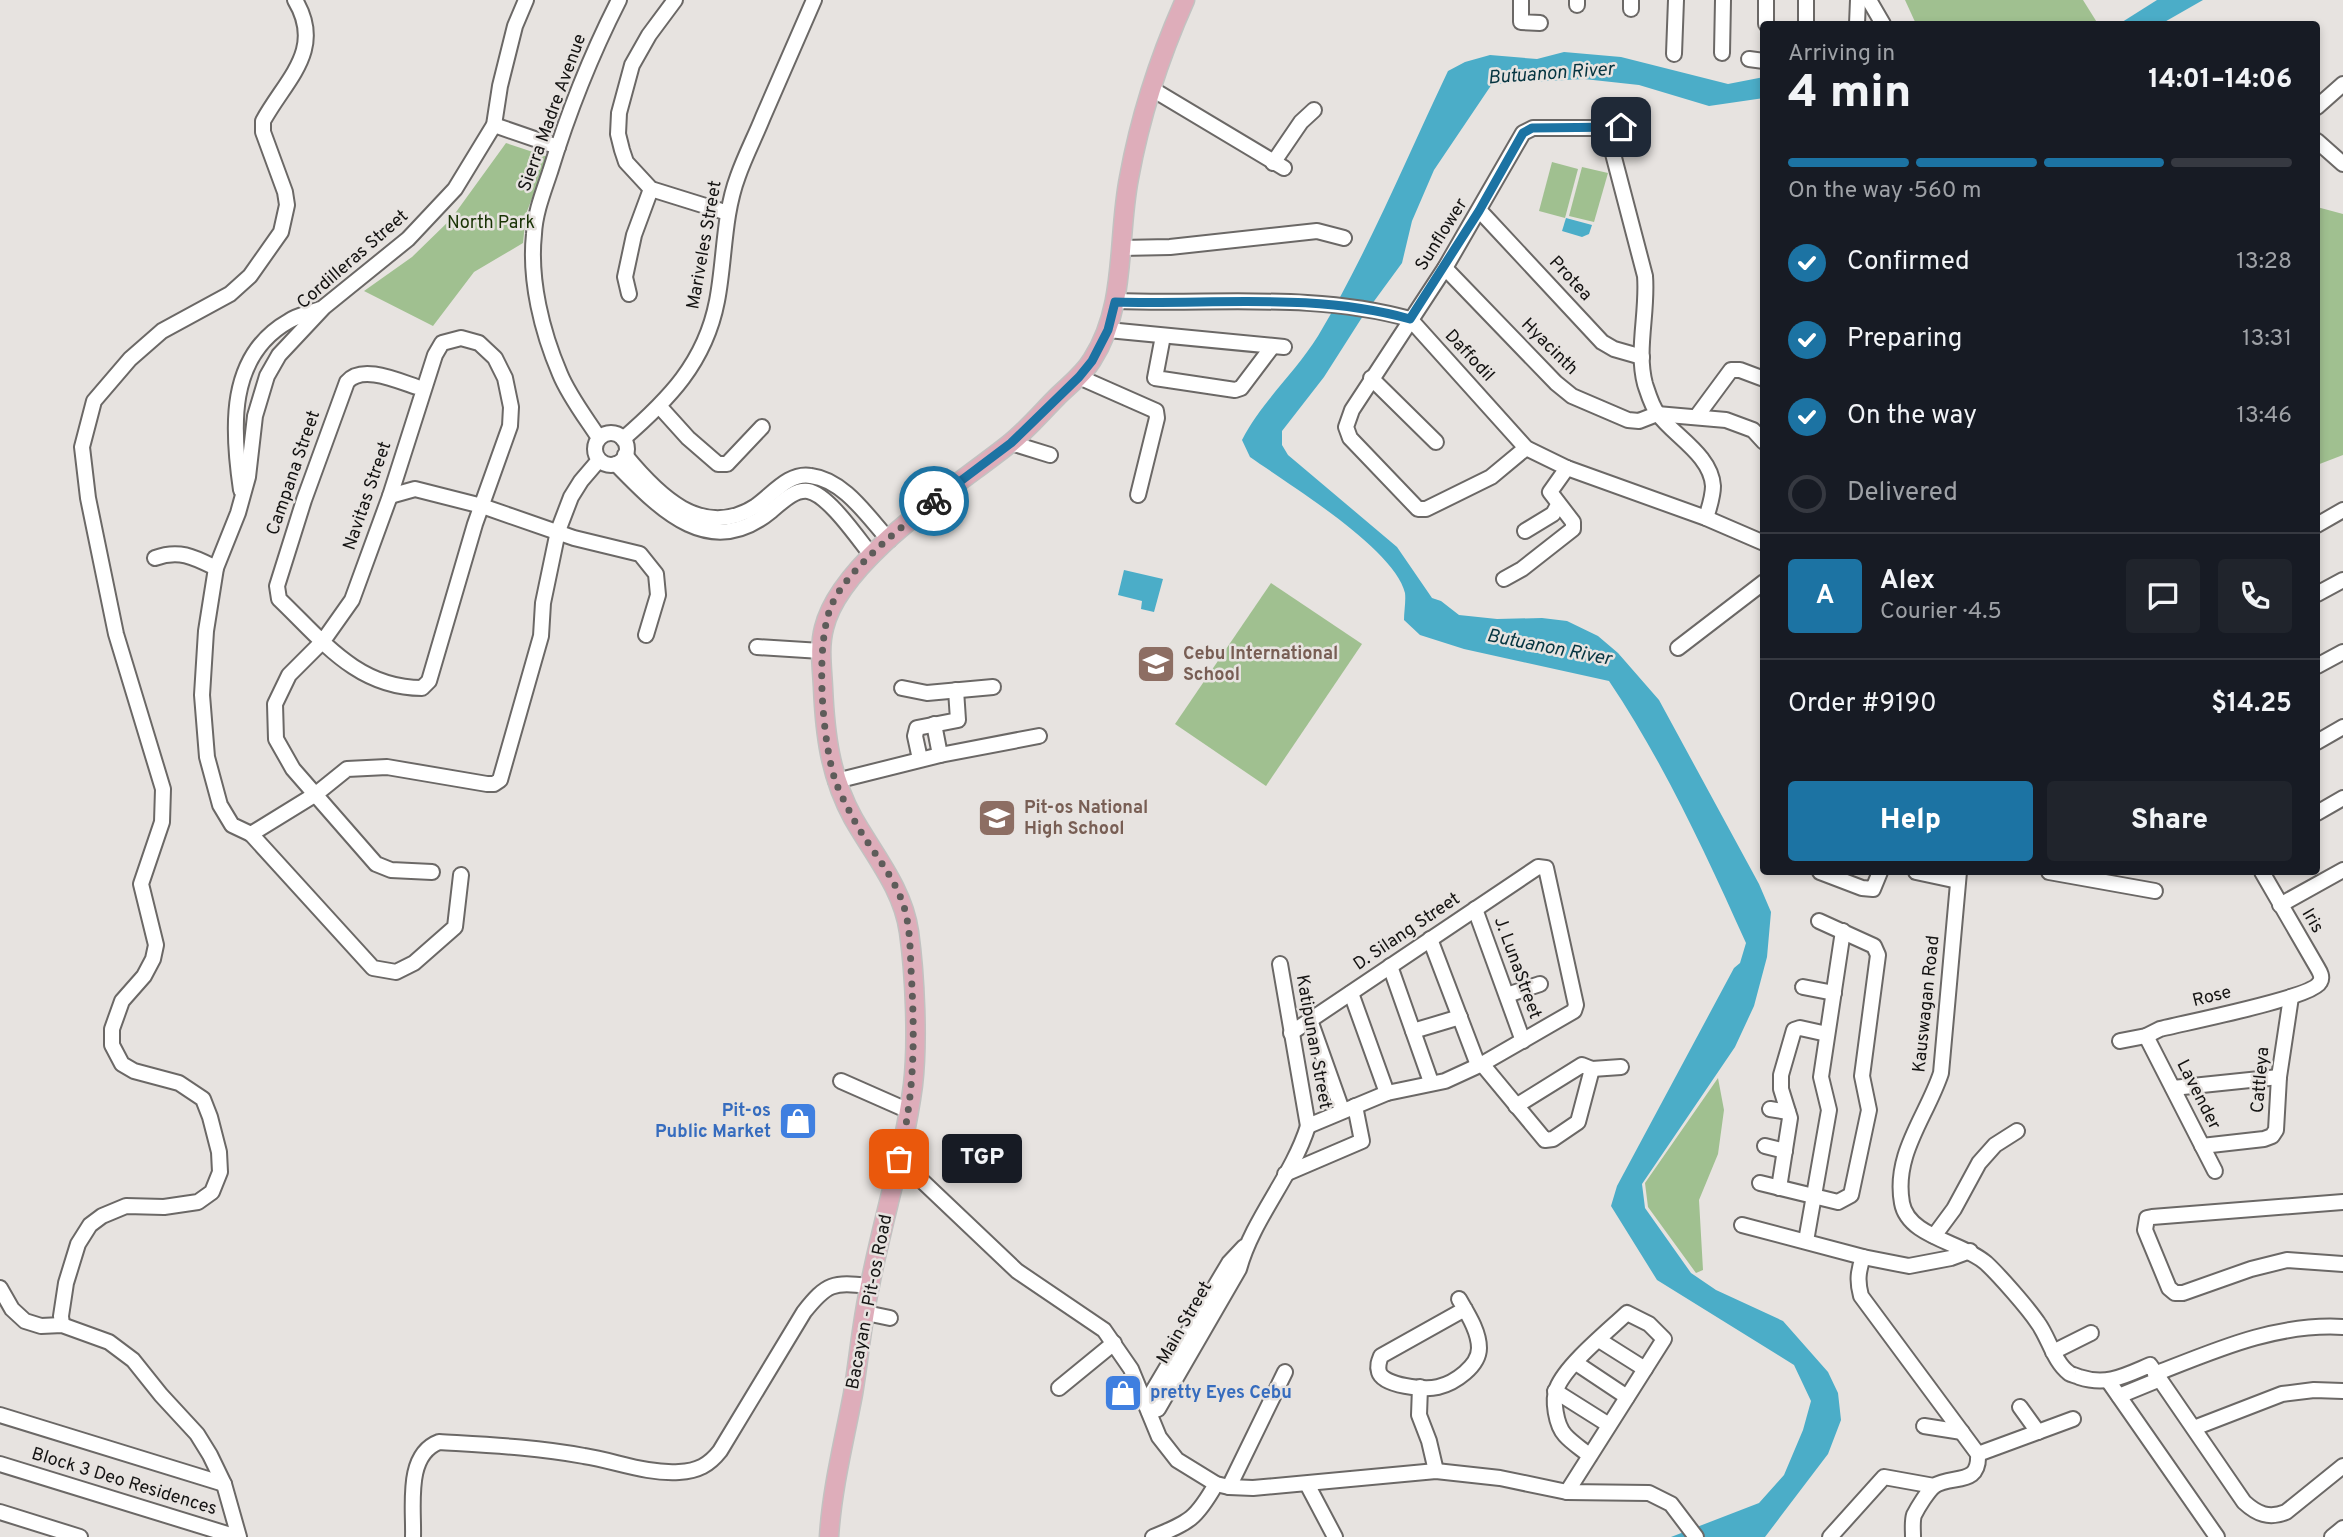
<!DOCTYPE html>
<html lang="en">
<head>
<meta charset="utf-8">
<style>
  body { margin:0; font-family:Overpass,sans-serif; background:#20242c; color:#f1f3f6; height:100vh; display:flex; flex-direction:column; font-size:26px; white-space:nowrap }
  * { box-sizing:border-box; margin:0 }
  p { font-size:23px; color:#9ea1a6 }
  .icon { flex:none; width:38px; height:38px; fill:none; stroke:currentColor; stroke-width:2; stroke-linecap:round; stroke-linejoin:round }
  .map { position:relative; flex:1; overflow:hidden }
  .details { position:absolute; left:1760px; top:21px; width:560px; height:854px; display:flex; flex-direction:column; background:#171b24; border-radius:7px; box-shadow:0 4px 10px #0003 }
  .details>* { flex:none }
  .pin { position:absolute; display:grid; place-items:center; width:60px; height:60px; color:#fff; margin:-30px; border-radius:14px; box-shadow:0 4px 10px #0006 }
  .courier { position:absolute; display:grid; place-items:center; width:70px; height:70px; margin:-35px; border:5px solid #1c73a3; border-radius:50%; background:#fff; color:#222; box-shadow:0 2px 9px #0007 }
  .bubble { position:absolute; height:49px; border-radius:7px; background:#171b24; box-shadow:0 4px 10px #0003; font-size:23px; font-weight:800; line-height:49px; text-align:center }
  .summary em { font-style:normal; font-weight:800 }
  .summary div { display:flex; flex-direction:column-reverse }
  .summary { display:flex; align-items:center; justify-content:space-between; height:119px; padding:0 28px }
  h1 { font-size:46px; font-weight:800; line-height:52px }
  .bar { display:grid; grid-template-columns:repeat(4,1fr); gap:10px 7px; align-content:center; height:84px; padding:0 28px }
  .bar i { height:9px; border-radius:5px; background:#363941 }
  .bar .selected { background:#1c73a3 }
  .bar p { grid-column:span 4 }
  .line { display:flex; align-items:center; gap:18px; padding:0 28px; border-top:2px solid #363941 }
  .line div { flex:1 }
  .round { display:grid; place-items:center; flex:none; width:74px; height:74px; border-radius:7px; background:#20242c }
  ol { padding:0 28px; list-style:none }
  li { display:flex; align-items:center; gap:21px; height:77px }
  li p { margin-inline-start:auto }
  li .icon { padding:7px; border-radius:50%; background:#1c73a3; color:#fff; stroke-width:4 }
  li:last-child { color:#9ea1a6 }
  li i { width:38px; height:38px; border:4px solid #363941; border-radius:50% }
  .action { display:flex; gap:14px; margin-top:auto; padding:14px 28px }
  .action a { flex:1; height:80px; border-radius:7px; background:#1c73a3; color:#fff; font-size:28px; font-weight:800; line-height:80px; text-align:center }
  .action a+a { background:#20242c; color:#f1f3f6 }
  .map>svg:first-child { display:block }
  .green { fill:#a0c090 }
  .water { fill:#4badc8 }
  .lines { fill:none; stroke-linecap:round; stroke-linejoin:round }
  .minor-casing { stroke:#6b6866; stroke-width:18 }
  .major-casing { stroke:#c2c2c1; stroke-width:21 }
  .minor { stroke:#fff; stroke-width:14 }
  .major { stroke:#deadba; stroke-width:18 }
  .done { stroke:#5e5c5a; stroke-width:7; stroke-dasharray:0 12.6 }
  .route { stroke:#1c73a3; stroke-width:9 }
  .labels { text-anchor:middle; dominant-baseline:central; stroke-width:5; stroke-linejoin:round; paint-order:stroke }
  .street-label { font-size:18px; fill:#141312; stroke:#e7e3e0 }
  .park-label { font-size:18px; fill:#193305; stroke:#e7e3e0 }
  .education-label { font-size:18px; font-weight:bold; fill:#785e54; stroke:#e7e3e0; text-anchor:start }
  .shop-label { font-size:18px; font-weight:bold; fill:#366cbe; stroke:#e7e3e0; text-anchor:end }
  .water-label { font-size:19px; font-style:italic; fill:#053440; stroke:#e7e3e0 }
</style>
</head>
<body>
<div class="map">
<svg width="2343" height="1537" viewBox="0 0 2343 1537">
  <rect width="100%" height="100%" fill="#e7e3e0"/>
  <!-- green -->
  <g class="green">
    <polygon points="1905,0 2083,0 2098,24 1916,24"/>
    <polygon points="506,143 548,157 526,214 523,243 474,272 433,326 364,291 412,257 451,219"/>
    <polygon points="1552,162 1578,169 1565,218 1539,211"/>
    <polygon points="1582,167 1608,173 1594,222 1569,216"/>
    <polygon points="2317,207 2343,214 2343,455 2317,465"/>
    <polygon points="1271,583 1362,644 1266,786 1175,724"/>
    <polygon points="1718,1078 1724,1110 1718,1154 1699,1200 1703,1270 1696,1273 1648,1207 1645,1183"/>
  </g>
  <!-- water -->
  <g class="water">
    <polygon points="2157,0 2203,0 2161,24 2119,24"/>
    <path d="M1564 52 1621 57 1728 84 1764 77V98L1709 106 1639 85 1584 79 1492 84 1434 170 1412 221 1402 263 1361 319 1324 377 1282 431V445L1288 455 1397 547 1432 598 1441 601 1459 615 1497 619 1542 618 1567 621 1598 636 1618 653 1659 700 1759 884 1771 912 1767 957 1754 1006 1735 1047 1642 1184 1645 1208 1691 1273 1716 1290 1783 1321 1828 1372 1838 1393 1841 1420 1828 1454 1765 1537H1671L1759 1503 1784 1475 1803 1430 1811 1401 1794 1365 1657 1280 1611 1206 1617 1186 1734 968 1740 963 1746 943C1705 852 1664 763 1609 681L1464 649 1420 635 1404 620C1404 612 1406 601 1405 593 1395 549 1288 484 1250 457L1242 440C1262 401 1295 373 1318 336 1368 252 1406 159 1448 71L1465 62 1490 55 1537 59Z"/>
    <polygon points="1566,218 1592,225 1589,234 1582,237 1562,231"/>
    <polygon points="1124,570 1163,579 1154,612 1141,609 1142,601 1118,595"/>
  </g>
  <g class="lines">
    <!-- minor casing -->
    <g class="minor-casing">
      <g id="minor">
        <polyline points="526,0 515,26 500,86 494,125 455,189 408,239 324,307 279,355 267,376 255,416 248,477 238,513 216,568 206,631 202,695 207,757 220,805 232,825 251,834 316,794 347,769 387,767 487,784 494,784 500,780 541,636 543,603 558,531 571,497 581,481 599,460"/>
        <polyline points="675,0 649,35 632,65 619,113 618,134 622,150 626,162 651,189 728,213"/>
        <polyline points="1521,0 1521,22 1540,23"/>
        <polyline points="1577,0 1577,5"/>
        <polyline points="1631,0 1631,9"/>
        <polyline points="1806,0 1806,24"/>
        <polyline points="1869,0 1883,24"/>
        <polyline points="1766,24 1766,0"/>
        <polyline points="1857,24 1858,0"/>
        <polyline points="1722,53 1723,0"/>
        <polyline points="1674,54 1676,0"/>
        <polyline points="1749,59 1764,61"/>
        <polyline points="1152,89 1284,168"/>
        <polyline points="2317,107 2343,84"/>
        <polyline points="494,125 558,147"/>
        <path d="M1606 127 1645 276C1648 312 1636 350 1645 384 1648 393 1652 407 1658 414 1674 436 1711 455 1713 486 1713 497 1709 508 1706 518"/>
        <polyline points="2317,141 2343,164"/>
        <polyline points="1273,163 1301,122 1314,110"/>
        <polyline points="1480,211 1602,342 1614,349 1642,357"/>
        <polyline points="1121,248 1170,247 1317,231 1344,238"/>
        <polyline points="1445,268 1556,383 1572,396 1628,420 1639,421 1657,414 1726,420 1753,430 1764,442"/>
        <polyline points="629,294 625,277 634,235 651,189"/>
        <path d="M1115 301C1214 305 1313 292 1410 319L1526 448 1567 468 1706 518 1764 543"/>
        <polyline points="1108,330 1284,347"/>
        <polyline points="1163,336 1155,378 1235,390 1241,388 1272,347"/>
        <polyline points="1079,377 1156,411 1157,418 1138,495"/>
        <polyline points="1371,378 1436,442"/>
        <path d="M423 389C402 383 363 363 347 382L304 500 277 586 279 599C322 640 357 688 422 688L429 681 475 524 510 426 511 407 505 378 495 358 479 343 461 338 442 343 435 355 390 496 352 600 323 641 289 675 275 704 276 739 293 769 376 864 391 870 432 872"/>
        <polyline points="660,407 688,438 718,464 727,464 762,427"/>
        <polyline points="1697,416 1731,370 1740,370 1764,379"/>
        <circle cx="611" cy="449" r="16"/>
        <path d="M599 438C586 418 569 396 560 374 542 332 529 280 534 234 535 213 543 193 550 172 568 113 591 55 619 0"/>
        <path d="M623 439C668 400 705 363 717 301 725 260 723 216 738 176 745 156 755 137 763 117 780 78 797 39 814 0"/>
        <polyline points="1011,443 1050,455"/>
        <polyline points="1526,448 1491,477 1426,509 1418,509 1350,438 1346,427 1352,410 1445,268 1523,133 1533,128 1636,128"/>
        <path d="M625 455C657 494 702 541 756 506 773 494 789 472 811 476 844 480 868 517 889 540"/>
        <path d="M616 464C659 508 709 562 771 511 781 503 794 489 808 491 828 494 859 540 872 556"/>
        <path d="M241 490C232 429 227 356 289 321 298 315 310 313 320 309"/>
        <polyline points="390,496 415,489 482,506 574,538 640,554 656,574 658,595 646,635"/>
        <polyline points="2317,525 2343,510"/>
        <polyline points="1525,531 1553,514 1558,505"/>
        <path d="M155 558C179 549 194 557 216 568"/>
        <polyline points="1504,579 1522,569 1573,529 1573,522 1550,492 1567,468"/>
        <polyline points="2317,594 2343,580"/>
        <polyline points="757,647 821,651"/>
        <polyline points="1678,648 1764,582"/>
        <polyline points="2317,666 2343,652"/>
        <polyline points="902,688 927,693 993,687"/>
        <polyline points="934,724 940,755"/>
        <polyline points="2317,742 2343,727"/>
        <polyline points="920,759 915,736 917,728 958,720 956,690"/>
        <polyline points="836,781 940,755 1039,736"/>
        <polyline points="2317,813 2343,798"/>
        <polyline points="251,834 373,968 396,972 414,963 455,927 461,875"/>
        <polyline points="1820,872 1862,888 1873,889 1880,872"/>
        <polyline points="1916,872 1958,881"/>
        <path d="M1959 872 1941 1073C1927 1116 1893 1154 1902 1203 1908 1237 1962 1242 1986 1263 1999 1275 2028 1308 2038 1323 2049 1338 2054 1362 2069 1373 2069 1374 2078 1376 2079 1377 2107 1386 2124 1376 2150 1365L2244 1502C2257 1514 2269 1519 2286 1512L2343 1466"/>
        <polyline points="2049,872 2155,891"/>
        <polyline points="2280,905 2343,870"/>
        <polyline points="1475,909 1523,1041"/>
        <polyline points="1430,939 1478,1065"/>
        <polyline points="1280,964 1308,1126"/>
        <polyline points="1390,966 1431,1082"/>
        <polyline points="1803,987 1834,993"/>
        <polyline points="1351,993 1387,1093"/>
        <polyline points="1507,995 1540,984"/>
        <polyline points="1310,1020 1342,1110"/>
        <polyline points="1413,1031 1460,1017"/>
        <polyline points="1291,1033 1538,867 1546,868 1576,1005 1574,1011 1482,1064 1445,1081 1387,1093 1308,1126"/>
        <polyline points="2146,1036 2215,1171"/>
        <path d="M2120 1041 2146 1036 2160 1029C2183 1023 2312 998 2320 982 2323 977 2320 972 2317 967L2262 872"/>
        <polyline points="1482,1064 1545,1140 1553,1139 1578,1122 1592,1069"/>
        <polyline points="841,1081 909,1111"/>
        <polyline points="2173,1088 2279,1077"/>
        <polyline points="1516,1106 1582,1065 1592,1069 1621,1067"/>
        <polyline points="1770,1109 1788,1112"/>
        <polyline points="1765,1146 1785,1151"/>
        <polyline points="2202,1146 2264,1139 2272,1136 2276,1130 2279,1077 2291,997"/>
        <polyline points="899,1159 1017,1271 1104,1330 1131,1369 1159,1437 1177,1460 1216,1484 1229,1487 1253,1488 1436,1471 1500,1478 1567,1492 1649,1493 1671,1504 1696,1537"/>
        <polyline points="1285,1174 1362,1141 1355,1106"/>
        <polyline points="1760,1183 1838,1202 1851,1195 1869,1110 1862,1076 1878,955 1874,946 1819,921"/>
        <polyline points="1779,1188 1790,1118 1781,1089 1781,1075 1794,1030 1800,1028 1827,1034"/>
        <polyline points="2343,1202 2152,1217 2147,1218 2145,1230 2169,1288 2175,1293 2183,1293 2251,1269 2287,1260 2343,1264"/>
        <polyline points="1742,1225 1863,1257 1909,1266 1951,1258 1970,1251"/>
        <polyline points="1934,1236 1954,1209 1979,1163 1995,1145 2017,1131"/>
        <polyline points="1806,1241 1829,1110 1821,1077 1843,931"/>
        <path d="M1863 1257C1858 1272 1857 1281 1861 1296L1978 1454C1980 1487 1952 1474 1934 1486 1928 1491 1918 1507 1914 1515 1912 1521 1913 1530 1913 1537"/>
        <polyline points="0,1288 12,1309 25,1321 41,1326 62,1325 109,1342 133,1360 161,1395 197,1434 210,1455 224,1484 239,1537"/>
        <path d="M1459 1299C1467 1313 1479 1331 1479 1348 1479 1366 1455 1383 1438 1387 1425 1390 1383 1386 1379 1372 1377 1366 1379 1361 1381 1356L1465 1309"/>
        <polyline points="866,1313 890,1318"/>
        <path d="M62 1325 61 1316 66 1283 78 1244 90 1225 102 1216 126 1206 164 1207 198 1202 212 1192 220 1172 219 1152 210 1117 203 1099 179 1083 134 1071 122 1064 112 1045V1029L122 1001 144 976 153 959 156 945 141 884 162 822 163 789 116 634 88 498 82 447 94 401 130 359 162 331 230 294 250 276 281 232 287 205 285 192 263 132V121C286 79 325 50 295 0"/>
        <polyline points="1599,1340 1645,1369"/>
        <polyline points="2053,1352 2091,1333"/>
        <polyline points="1576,1363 1627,1397"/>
        <path d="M2155 1374C2216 1350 2276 1323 2343 1327"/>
        <polyline points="2109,1382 2217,1537"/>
        <polyline points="1420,1387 1419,1415 1429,1441 1436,1471"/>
        <polyline points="1059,1388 1114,1343"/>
        <polyline points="1555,1391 1609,1425"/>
        <polyline points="2119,1396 2158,1380"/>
        <polyline points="1144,1397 1151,1394 1229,1263 1244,1247"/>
        <polyline points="2020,1407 2038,1432"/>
        <path d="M1149 1412 1158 1409 1239 1269C1253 1218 1292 1177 1308 1126"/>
        <polyline points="0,1415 224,1484"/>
        <polyline points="1924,1426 1962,1432"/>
        <polyline points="2194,1428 2282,1394 2314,1390 2343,1391"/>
        <polyline points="1978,1454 2073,1419"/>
        <polyline points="0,1464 237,1537"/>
        <polyline points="1307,1484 1335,1537"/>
        <polyline points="1229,1487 1285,1372"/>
        <path d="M1567 1492 1664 1339 1649 1324 1627 1313C1608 1331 1566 1365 1557 1388 1552 1400 1556 1425 1565 1435 1572 1443 1582 1449 1590 1456"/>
        <polyline points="0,1512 80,1537"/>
        <path d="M413 1537C414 1506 405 1455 439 1442 488 1445 536 1447 584 1456 616 1461 646 1474 679 1472 698 1471 709 1465 720 1451L804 1312C827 1283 833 1282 869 1286"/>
        <path d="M1153 1537C1190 1522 1196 1519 1216 1484"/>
        <polyline points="1830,1537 1884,1477 1934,1486"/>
        <polyline points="2332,1537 2343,1528"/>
      </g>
    </g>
    <!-- major casing -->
    <g class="major-casing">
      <path id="major" d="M829 1537C832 1488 844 1442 853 1394 859 1358 862 1321 870 1285 883 1218 904 1153 913 1085 918 1042 915 975 909 932 903 889 874 855 853 818 830 776 825 734 823 687 822 667 819 647 824 628 840 560 955 487 1008 445 1026 431 1041 413 1057 397 1069 385 1083 375 1092 360 1127 306 1117 239 1129 178 1140 117 1160 56 1185 0"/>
    </g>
    <!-- minor -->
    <use href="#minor" class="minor"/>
    <!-- major -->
    <use href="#major" class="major"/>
  </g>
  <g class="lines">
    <!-- done -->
    <path class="done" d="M899 1159C915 1091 915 1038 911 969 910 946 910 922 902 901 890 869 865 843 851 814 845 803 839 791 835 780 822 739 814 640 833 602 850 567 903 526 934 501"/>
    <!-- route -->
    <path class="route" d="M934 501 1011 443 1079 377 1092 361 1108 330 1115 302C1214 305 1313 292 1410 319L1479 211 1523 133 1532 128 1621 127"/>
  </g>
  <!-- icons -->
  <defs>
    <g id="school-square" transform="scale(2.0125)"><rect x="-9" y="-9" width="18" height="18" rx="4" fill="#8d6e63" stroke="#e7e3e0"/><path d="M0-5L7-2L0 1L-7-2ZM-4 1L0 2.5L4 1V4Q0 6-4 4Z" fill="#fff"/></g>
    <g id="shop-square" transform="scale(2.0125)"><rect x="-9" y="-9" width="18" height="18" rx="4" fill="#3f7fe0" stroke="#e7e3e0"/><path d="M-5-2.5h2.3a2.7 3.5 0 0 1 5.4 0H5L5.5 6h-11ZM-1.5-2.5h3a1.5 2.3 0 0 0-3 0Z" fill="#fff"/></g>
  </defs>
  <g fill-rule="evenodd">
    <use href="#school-square" x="1156" y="664"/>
    <use href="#school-square" x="997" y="818"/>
    <use href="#shop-square" x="798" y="1121"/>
    <use href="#shop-square" x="1123" y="1393"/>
  </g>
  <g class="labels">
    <!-- street labels -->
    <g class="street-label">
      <text transform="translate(553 113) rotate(-70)">Sierra Madre Avenue</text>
      <text transform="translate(1442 235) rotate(-58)">Sunflower</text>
      <text transform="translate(705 245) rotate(-80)">Mariveles Street</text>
      <text transform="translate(353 260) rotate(-41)">Cordilleras Street</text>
      <text transform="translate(1570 279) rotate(47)">Protea</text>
      <text transform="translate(1549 347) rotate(45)">Hyacinth</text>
      <text transform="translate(1469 356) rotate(47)">Daffodil</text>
      <text transform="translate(294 473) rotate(-71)">Campana Street</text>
      <text transform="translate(368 496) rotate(-71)">Navitas Street</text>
      <text transform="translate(2312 921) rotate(60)">Iris</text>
      <text transform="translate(1407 932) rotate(-34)">D. Silang Street</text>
      <text transform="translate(1517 968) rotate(70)">J. LunaStreet</text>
      <text transform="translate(2212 997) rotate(-14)">Rose</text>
      <text transform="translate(1927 1004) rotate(-84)">Kauswagan Road</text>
      <text transform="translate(1313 1042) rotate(80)">Katipunan Street</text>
      <text transform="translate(2261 1080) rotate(-85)">Cattleya</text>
      <text transform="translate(2198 1095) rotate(63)">Lavender</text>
      <text transform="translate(870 1302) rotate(-79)">Bacayan - Pit-os Road</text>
      <text transform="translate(1185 1323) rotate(-60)">Main Street</text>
      <text transform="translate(124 1482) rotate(17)">Block 3 Deo Residences</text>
    </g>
    <!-- park labels -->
    <g class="park-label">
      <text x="491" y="223">North Park</text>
    </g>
    <!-- education labels -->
    <g class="education-label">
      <text x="1183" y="654">Cebu International<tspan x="1183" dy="21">School</tspan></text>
      <text x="1024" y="808">Pit-os National<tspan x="1024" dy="21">High School</tspan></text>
    </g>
    <!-- shop labels -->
    <g class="shop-label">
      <text x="771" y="1111">Pit-os<tspan x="771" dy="21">Public Market</tspan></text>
      <text x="1150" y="1393" text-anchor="start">pretty Eyes Cebu</text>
    </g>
    <!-- water labels -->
    <g class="water-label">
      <text transform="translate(1551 74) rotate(-4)">Butuanon River</text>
      <text transform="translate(1549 648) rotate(11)">Butuanon River</text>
    </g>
  </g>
</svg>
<div class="pin" style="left:899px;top:1159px;background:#ea580c"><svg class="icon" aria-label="bag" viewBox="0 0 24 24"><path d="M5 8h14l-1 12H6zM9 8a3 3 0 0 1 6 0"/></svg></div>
<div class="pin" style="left:1621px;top:127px;background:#1f2937"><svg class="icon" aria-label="home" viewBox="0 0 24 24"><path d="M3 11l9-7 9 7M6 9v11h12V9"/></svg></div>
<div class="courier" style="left:934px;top:501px"><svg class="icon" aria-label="bike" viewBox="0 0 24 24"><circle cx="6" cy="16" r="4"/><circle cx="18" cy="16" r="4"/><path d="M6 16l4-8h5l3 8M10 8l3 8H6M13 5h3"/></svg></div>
<div class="bubble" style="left:942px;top:1134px;width:80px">TGP</div>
<section class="details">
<div class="summary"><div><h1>4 min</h1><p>Arriving in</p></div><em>14:01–14:06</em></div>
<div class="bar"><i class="selected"></i><i class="selected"></i><i class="selected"></i><i></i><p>On the way · 560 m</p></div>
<ol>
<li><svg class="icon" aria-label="check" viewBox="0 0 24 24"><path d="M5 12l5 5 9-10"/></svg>Confirmed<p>13:28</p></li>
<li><svg class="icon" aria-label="check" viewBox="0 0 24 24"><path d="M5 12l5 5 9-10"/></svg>Preparing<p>13:31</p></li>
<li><svg class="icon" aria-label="check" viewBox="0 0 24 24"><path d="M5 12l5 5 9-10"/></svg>On the way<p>13:46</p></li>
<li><i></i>Delivered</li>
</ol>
<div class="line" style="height:126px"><b class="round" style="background:#1c73a3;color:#fff">A</b><div><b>Alex</b><p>Courier · 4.5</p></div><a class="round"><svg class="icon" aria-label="chat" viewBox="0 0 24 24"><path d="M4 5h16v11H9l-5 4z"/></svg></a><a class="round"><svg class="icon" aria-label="phone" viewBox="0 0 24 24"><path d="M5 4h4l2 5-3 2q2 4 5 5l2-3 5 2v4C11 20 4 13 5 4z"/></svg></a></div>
<div class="line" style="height:91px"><div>Order #9190</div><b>$14.25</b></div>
<div class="action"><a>Help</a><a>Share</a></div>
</section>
</div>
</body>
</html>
